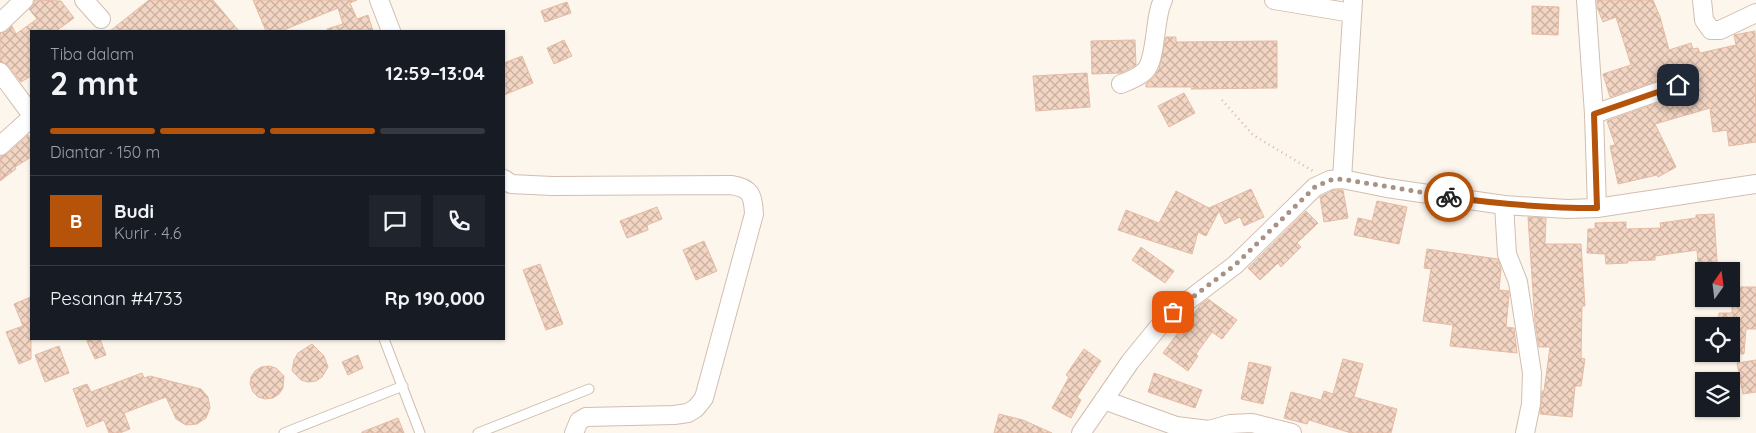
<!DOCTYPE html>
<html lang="id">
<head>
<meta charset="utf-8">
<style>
  body { margin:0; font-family:Quicksand,sans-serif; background:#20242c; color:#f1f3f6; height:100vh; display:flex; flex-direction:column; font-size:19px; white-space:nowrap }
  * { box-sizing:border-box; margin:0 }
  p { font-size:16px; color:#9ea1a6 }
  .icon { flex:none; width:28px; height:28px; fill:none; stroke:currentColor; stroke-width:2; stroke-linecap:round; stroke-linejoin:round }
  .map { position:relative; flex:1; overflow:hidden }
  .panel { position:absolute; left:30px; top:30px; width:475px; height:310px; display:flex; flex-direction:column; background:#171b24; border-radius:0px; box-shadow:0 1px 4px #0004 }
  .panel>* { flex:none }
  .needle { width:32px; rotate:14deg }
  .tools { position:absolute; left:1695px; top:262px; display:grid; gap:10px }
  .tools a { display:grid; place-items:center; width:45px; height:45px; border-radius:0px; background:#171b24; box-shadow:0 1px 4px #0004; font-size:25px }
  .pin { position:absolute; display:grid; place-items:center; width:42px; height:42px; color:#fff; margin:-21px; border-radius:10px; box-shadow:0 2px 8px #0006 }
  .courier { position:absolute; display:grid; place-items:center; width:50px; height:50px; margin:-25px; border:4px solid #b45309; border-radius:50%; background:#fff; color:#222; box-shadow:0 1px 6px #0007 }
  .head em { font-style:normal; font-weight:800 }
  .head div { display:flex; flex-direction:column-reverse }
  .head { display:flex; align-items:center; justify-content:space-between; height:85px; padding:0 20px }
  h1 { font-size:32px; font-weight:800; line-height:38px }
  .bar { display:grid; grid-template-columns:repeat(4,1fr); gap:8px 5px; align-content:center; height:60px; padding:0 20px }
  .bar i { height:6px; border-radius:4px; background:#363941 }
  .bar .active { background:#b45309 }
  .bar p { grid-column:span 4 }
  .line { display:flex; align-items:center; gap:12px; padding:0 20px; border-top:1px solid #363941 }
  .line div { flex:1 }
  .round { display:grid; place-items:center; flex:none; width:52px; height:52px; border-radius:0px; background:#20242c }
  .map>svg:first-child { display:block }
  .building { fill:url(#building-cross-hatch); stroke:#e6bba3 }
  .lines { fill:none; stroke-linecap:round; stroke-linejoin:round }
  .lane-casing { stroke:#d1beb0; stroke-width:11 }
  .street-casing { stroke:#d1beb0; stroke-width:20 }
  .path { stroke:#d9b8a5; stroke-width:2.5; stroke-dasharray:1 4; stroke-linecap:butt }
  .lane { stroke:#fff; stroke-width:9 }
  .street { stroke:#fff; stroke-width:18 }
  .done { stroke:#a89285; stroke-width:5; stroke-dasharray:0 9 }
  .route { stroke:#b45309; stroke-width:6 }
</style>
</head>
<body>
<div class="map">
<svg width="1756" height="433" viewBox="0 0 1756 433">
  <defs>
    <pattern id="building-cross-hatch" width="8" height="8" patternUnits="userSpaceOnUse" patternTransform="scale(1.25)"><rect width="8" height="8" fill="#f3d5c3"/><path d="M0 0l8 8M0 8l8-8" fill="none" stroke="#cab0a1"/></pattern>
  </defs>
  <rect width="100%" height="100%" fill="#fdf6ec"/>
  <!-- building -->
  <g class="building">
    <polygon points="34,0 61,1 74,18 56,31 31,31 31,76 21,82 8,65 0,62 0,33 7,31 12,26 16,34 37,19 29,9 34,3"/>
    <polygon points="149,0 213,0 239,31 110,31"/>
    <polygon points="253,0 357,0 350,3 357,19 368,15 373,31 327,31 327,29 343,24 338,8 281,31 266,31"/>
    <polygon points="1597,0 1653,0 1660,17 1669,50 1691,43 1693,49 1698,48 1700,53 1736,45 1734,35 1755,31 1756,142 1729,146 1727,130 1713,132 1710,108 1655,124 1676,167 1658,177 1657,175 1618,184 1610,146 1615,145 1607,121 1680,95 1685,92 1687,82 1684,77 1674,75 1610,97 1603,74 1631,65 1616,17 1603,22 1597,7"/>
    <polygon points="567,2 571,13 545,22 541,11"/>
    <polygon points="1532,6 1559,7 1558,35 1532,34"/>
    <polygon points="1166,37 1176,37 1176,42 1277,41 1277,88 1191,89 1196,87 1146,87 1146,84 1154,77 1159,69"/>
    <polygon points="564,40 572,56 554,64 547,48"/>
    <polygon points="1135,40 1136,65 1121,73 1092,74 1091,41"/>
    <polygon points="522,56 533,83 504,95 504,63"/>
    <polygon points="1087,73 1090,107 1036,111 1033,76"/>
    <polygon points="1184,93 1195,113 1169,127 1158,106"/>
    <polygon points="28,135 31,141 31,157 15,167 16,169 0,181 0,156 7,154"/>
    <polygon points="1251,189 1264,217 1244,226 1240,217 1225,224 1219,211 1206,236 1198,232 1192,254 1118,230 1126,210 1159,223 1176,191 1209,208"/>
    <polygon points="1333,190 1343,190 1348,218 1324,222 1320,197"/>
    <polygon points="1377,201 1407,207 1399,244 1354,235 1358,218 1372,221"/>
    <polygon points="657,207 662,219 647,225 648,230 627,238 620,221"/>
    <polygon points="1306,211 1318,223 1297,243 1301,247 1281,267 1278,263 1260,280 1248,268"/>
    <polygon points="1714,214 1717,262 1698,263 1697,250 1655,256 1655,260 1627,261 1628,263 1606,264 1605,254 1587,253 1588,229 1595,229 1595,223 1626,222 1626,229 1661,228 1660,223 1696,218 1696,215"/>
    <polygon points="1528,217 1546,218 1545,244 1581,244 1585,306 1582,306 1581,358 1585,359 1581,386 1575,386 1572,417 1540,414 1542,391 1544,391 1550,347 1539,347 1535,322"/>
    <polygon points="704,241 717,271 696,280 683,250"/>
    <polygon points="1141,247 1174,271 1165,283 1132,260"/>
    <polygon points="1427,249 1498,259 1501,269 1499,290 1509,291 1509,296 1506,327 1514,328 1517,353 1450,346 1453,325 1423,321 1431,269 1424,268"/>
    <polygon points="540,264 563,324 546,330 523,270"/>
    <polygon points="1732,287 1756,287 1756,329 1746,329 1744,354 1731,353 1731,326 1718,326 1719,313 1732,313"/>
    <polygon points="31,297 31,359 19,364 6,332 23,326 14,304"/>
    <polygon points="1208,299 1237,320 1222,339 1212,332 1196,354 1198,356 1188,371 1163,353 1189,318 1190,319 1201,304"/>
    <polygon points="86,339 100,339 106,355 95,359"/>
    <polygon points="312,344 324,356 328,367 322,377 316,381 308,382 301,380 292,371 294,360 298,353"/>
    <polygon points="59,346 69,373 45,382 35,355"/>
    <polygon points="1084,349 1101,361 1077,397 1081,400 1071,418 1052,408 1069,377 1066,375"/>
    <polygon points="358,355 363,368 348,375 342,362"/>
    <polygon points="1343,359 1363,364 1354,397 1397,409 1391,433 1351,433 1309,420 1307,424 1284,418 1291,392 1321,400 1324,391 1333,394"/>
    <polygon points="1756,360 1756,392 1743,394 1737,363"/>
    <polygon points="1249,362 1271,367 1263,404 1241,399"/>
    <polygon points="269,366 276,368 284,376 283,388 279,394 273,398 265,399 258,397 253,392 250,384 251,377 255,371 261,367"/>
    <polygon points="142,373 144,378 150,376 201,389 208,397 210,408 206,418 197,424 186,425 176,419 166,397 124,413 130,429 120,433 109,433 104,420 87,427 73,389 87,384 91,392"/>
    <polygon points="1154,373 1202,390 1195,408 1148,392"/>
    <polygon points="999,414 1023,420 1052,433 994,433"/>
    <polygon points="398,418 404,433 362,433 362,432"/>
  </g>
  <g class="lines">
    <!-- lane casing -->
    <g class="lane-casing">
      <g id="lane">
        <polyline points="384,339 420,433"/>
        <polyline points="284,433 403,386"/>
        <polyline points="478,433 589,389"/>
      </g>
    </g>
    <!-- street casing -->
    <g class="street-casing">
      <g id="street">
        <polyline points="84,0 101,19"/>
        <polyline points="379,0 391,31"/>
        <polyline points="1274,0 1352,13"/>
        <polyline points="1586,0 1594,114 1597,208"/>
        <polyline points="1702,0 1704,20 1711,30 1720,30 1756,13"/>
        <polyline points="0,23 24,0"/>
        <polyline points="0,72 31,114"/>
        <path d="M1121 84C1129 81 1139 77 1145 71 1157 59 1154 16 1163 0"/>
        <polyline points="1594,114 1677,85"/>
        <polyline points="0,146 31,118"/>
        <path d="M504 179 511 184 552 186 731 185C751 188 753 195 754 214L704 398 696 408 688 413 674 415 586 417 579 421 574 433"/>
        <polyline points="1342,179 1353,0"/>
        <polyline points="1504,205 1507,254 1518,282 1532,373 1531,404 1525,433"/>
        <polyline points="1104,400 1176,426 1209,430 1230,424 1252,423 1292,433"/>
        <polyline points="1081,433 1130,362 1161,324 1173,312 1235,265 1315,187 1330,180 1342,179 1387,188 1504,205 1567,209 1597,208 1756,184"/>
      </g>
    </g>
    <!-- path -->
    <polyline class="path" points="1222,100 1253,135 1313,171"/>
    <!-- lane -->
    <use href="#lane" class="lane"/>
    <!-- street -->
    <use href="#street" class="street"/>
  </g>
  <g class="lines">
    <!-- done -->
    <polyline class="done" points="1173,312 1235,265 1315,187 1330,180 1342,179 1449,197"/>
    <!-- route -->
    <path class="route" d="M1449 197C1499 204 1547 208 1597 208L1594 114 1678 85"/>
  </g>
</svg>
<div class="tools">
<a><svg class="needle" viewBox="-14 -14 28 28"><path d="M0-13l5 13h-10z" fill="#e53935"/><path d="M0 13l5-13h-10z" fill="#9ea1a6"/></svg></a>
<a><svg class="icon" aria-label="locate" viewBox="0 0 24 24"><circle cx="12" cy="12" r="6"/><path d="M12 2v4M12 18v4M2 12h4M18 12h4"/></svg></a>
<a><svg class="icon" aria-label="layers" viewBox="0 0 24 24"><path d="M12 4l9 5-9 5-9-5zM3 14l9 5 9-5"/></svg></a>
</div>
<div class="pin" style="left:1173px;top:312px;background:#ea580c"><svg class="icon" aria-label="bag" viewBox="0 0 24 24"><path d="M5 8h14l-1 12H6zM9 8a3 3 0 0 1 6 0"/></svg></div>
<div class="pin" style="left:1678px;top:85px;background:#1f2937"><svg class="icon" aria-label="home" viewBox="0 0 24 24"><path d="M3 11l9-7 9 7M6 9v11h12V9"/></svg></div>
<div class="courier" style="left:1449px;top:197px"><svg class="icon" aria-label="bike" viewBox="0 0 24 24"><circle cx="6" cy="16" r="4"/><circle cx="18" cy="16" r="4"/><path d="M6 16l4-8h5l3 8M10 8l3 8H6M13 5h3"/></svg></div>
<section class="panel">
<div class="head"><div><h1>2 mnt</h1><p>Tiba dalam</p></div><em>12:59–13:04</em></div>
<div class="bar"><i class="active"></i><i class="active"></i><i class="active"></i><i></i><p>Diantar · 150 m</p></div>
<div class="line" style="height:90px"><b class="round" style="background:#b45309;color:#fff">B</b><div><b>Budi</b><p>Kurir · 4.6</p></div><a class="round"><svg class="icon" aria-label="chat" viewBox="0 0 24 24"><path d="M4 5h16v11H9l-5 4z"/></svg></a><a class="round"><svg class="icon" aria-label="phone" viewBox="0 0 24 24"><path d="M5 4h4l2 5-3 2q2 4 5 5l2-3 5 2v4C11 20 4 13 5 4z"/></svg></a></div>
<div class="line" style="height:65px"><div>Pesanan #4733</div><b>Rp 190,000</b></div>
</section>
</div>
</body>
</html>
